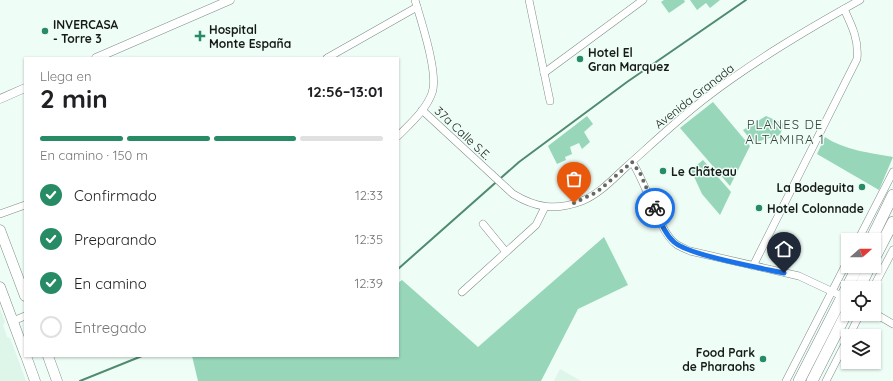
<!DOCTYPE html>
<html lang="es">
<head>
<meta charset="utf-8">
<style>
  body { margin:0; font-family:Quicksand,sans-serif; background:#f6f6f6; color:#202124; height:100vh; display:flex; flex-direction:column; font-size:15px; white-space:nowrap }
  * { box-sizing:border-box; margin:0 }
  p { font-size:13px; color:#757577 }
  .icon { flex:none; width:22px; height:22px; fill:none; stroke:currentColor; stroke-width:2; stroke-linecap:round; stroke-linejoin:round }
  .map { position:relative; flex:1; overflow:hidden }
  .details { position:absolute; left:24px; top:57px; width:375px; height:300px; display:flex; flex-direction:column; background:#fff; border-radius:0px; box-shadow:0 1px 3px #0004 }
  .details>* { flex:none }
  .needle { width:26px; rotate:69deg }
  .fabs { position:absolute; left:841px; top:233px; display:grid; gap:8px }
  .fabs a { display:grid; place-items:center; width:40px; height:40px; border-radius:0px; background:#fff; box-shadow:0 1px 3px #0004; font-size:20px }
  .pin { position:absolute; display:grid; place-items:center; width:34px; height:34px; color:#fff; margin:-41px -17px; border-radius:50% 50% 50% 0; rotate:-45deg; box-shadow:0 0 4px #0007 }
  .pin .icon { rotate:45deg }
  .courier { position:absolute; display:grid; place-items:center; width:40px; height:40px; margin:-20px; border:3px solid #1a73e8; border-radius:50%; background:#fff; color:#222; box-shadow:0 1px 5px #0007 }
  .headline em { font-style:normal; font-weight:700 }
  .headline div { display:flex; flex-direction:column-reverse }
  .headline { display:flex; align-items:center; justify-content:space-between; height:68px; padding:0 16px }
  h1 { font-size:26px; font-weight:700; line-height:30px }
  .bar { display:grid; grid-template-columns:repeat(4,1fr); gap:6px 4px; align-content:center; height:48px; padding:0 16px }
  .bar i { height:5px; border-radius:3px; background:#e0e0e0 }
  .bar .current { background:#278b66 }
  .bar p { grid-column:span 4 }
  ol { padding:0 16px; list-style:none }
  li { display:flex; align-items:center; gap:12px; height:44px }
  li p { margin-inline-start:auto }
  li .icon { padding:4px; border-radius:50%; background:#278b66; color:#fff; stroke-width:4 }
  li:last-child { color:#757577 }
  li i { width:22px; height:22px; border:2px solid #e0e0e0; border-radius:50% }
  .map>svg:first-child { display:block }
  .built { fill:#def5e9 }
  .green { fill:#97d6b9 }
  .lines { fill:none; stroke-linecap:round; stroke-linejoin:round }
  .stream { stroke:#508b71; stroke-width:2 }
  .minor-casing { stroke:#7f8d86; stroke-width:8 }
  .tertiary-casing { stroke:#7f8d86; stroke-width:9 }
  .primary-casing { stroke:#7f8d86; stroke-width:11 }
  .trunk-casing { stroke:#7f8d86; stroke-width:12 }
  .minor { stroke:#fff; stroke-width:7 }
  .tertiary { stroke:#fff; stroke-width:8 }
  .primary { stroke:#fff; stroke-width:10 }
  .trunk { stroke:#fff; stroke-width:11 }
  .done { stroke:#626a66; stroke-width:4; stroke-dasharray:0 7.2 }
  .route { stroke:#1a73e8; stroke-width:5 }
  .poi-dot { fill:#278b66; stroke:#eefdf6; stroke-width:1.5 }
  .labels { text-anchor:middle; dominant-baseline:central; stroke-width:3; stroke-linejoin:round; paint-order:stroke }
  .poi-label { font-size:12px; font-weight:bold; fill:#161b19; stroke:#eefdf6; text-anchor:start }
  .street-label { font-size:12px; fill:#161b19; stroke:#eefdf6 }
  .neighbourhood-label { font-size:13px; letter-spacing:1px; fill:#36423c; stroke:#eefdf6 }
</style>
</head>
<body>
<div class="map">
<svg width="893" height="381" viewBox="0 0 893 381">
  <rect width="100%" height="100%" fill="#eefdf6"/>
  <!-- built -->
  <g class="built">
    <polygon points="0,309 5,322 3,325 7,337 10,338 26,381 0,381"/>
    <polygon points="560,369 581,381 554,381"/>
  </g>
  <!-- green -->
  <g class="green">
    <polygon points="664,0 684,0 685,2 669,13 661,2"/>
    <polygon points="690,0 720,0 710,8 706,3 697,10"/>
    <polygon points="713,102 750,146 730,186 680,128"/>
    <polygon points="587,116 593,124 584,132 590,142 582,149 579,143 570,147 572,154 565,157 566,160 557,164 548,146"/>
    <polygon points="766,116 784,124 780,135 753,143 743,130"/>
    <path d="M825 137C844 150 871 153 893 157L879 190 817 154Z"/>
    <polygon points="703,160 731,192 720,215 702,194 691,170"/>
    <polygon points="604,237 628,285 578,309 541,381 198,381 192,356 398,356 398,283 402,280 478,347"/>
  </g>
  <g class="lines">
    <!-- stream -->
    <g class="stream">
      <polyline points="398,269 519,162 627,82 746,0"/>
      <polyline points="80,381 142,356"/>
    </g>
    <!-- minor casing -->
    <g class="minor-casing">
      <g id="minor">
        <polyline points="529,0 550,101"/>
        <polyline points="327,58 417,7"/>
        <polyline points="544,73 643,0"/>
        <path d="M422 110 513 194C536 208 556 211 582 201 599 194 612 180 625 168 652 144 678 119 707 97 755 60 808 29 860 0"/>
        <path d="M398 136C410 124 426 110 432 93 439 74 421 21 415 0"/>
        <path d="M632 162C646 182 659 232 676 244 680 247 686 249 690 251L799 276 848 299"/>
        <polyline points="0,214 25,205"/>
        <polyline points="483,224 506,252"/>
        <polyline points="858,240 893,172"/>
        <path d="M753 266 857 59C859 40 852 26 844 9"/>
        <polyline points="873,288 893,250"/>
        <polyline points="462,292 536,225 545,207"/>
        <polyline points="874,313 893,324"/>
        <polyline points="13,321 25,316"/>
        <polyline points="849,336 860,314"/>
        <polyline points="786,381 848,260"/>
        <polyline points="826,381 848,338"/>
      </g>
    </g>
    <!-- tertiary casing -->
    <g class="tertiary-casing">
      <g id="tertiary">
        <polyline points="96,58 230,0"/>
        <polyline points="0,99 25,88"/>
      </g>
    </g>
    <!-- primary casing -->
    <g class="primary-casing">
      <g id="primary">
        <polyline points="0,230 25,296"/>
        <polyline points="0,287 25,354"/>
        <polyline points="26,356 35,381"/>
        <polyline points="48,356 57,381"/>
      </g>
    </g>
    <!-- trunk casing -->
    <g class="trunk-casing">
      <g id="trunk">
        <polyline points="871,240 893,195"/>
        <polyline points="874,259 893,222"/>
        <polyline points="859,288 870,266"/>
        <polyline points="799,381 858,266"/>
        <polyline points="812,381 848,310"/>
      </g>
    </g>
    <!-- minor -->
    <use href="#minor" class="minor"/>
    <!-- tertiary -->
    <use href="#tertiary" class="tertiary"/>
    <!-- primary -->
    <use href="#primary" class="primary"/>
    <!-- trunk -->
    <use href="#trunk" class="trunk"/>
  </g>
  <g class="lines">
    <!-- done -->
    <polyline class="done" points="574,203 597,192 632,162 640,173 655,208"/>
    <!-- route -->
    <path class="route" d="M655 208C660 220 664 233 674 242 688 255 761 268 784 273"/>
  </g>
  <!-- markers -->
  <g class="poi-dot">
    <circle cx="45" cy="31" r="4"/>
    <path d="M198 30h4v4h4v4h-4v4h-4v-4h-4v-4h4z"/>
    <circle cx="580" cy="59" r="4"/>
    <circle cx="663" cy="171" r="4"/>
    <circle cx="862" cy="187" r="4"/>
    <circle cx="759" cy="208" r="4"/>
    <circle cx="763" cy="359" r="4"/>
  </g>
  <g class="labels">
    <!-- poi labels -->
    <g class="poi-label">
      <text x="53" y="24">INVERCASA<tspan x="53" dy="14">- Torre 3</tspan></text>
      <text x="209" y="29">Hospital<tspan x="209" dy="14">Monte España</tspan></text>
      <text x="588" y="52">Hotel El<tspan x="588" dy="14">Gran Marquez</tspan></text>
      <text x="671" y="171">Le Chãteau</text>
      <text x="854" y="187" text-anchor="end">La Bodeguita</text>
      <text x="767" y="208">Hotel Colonnade</text>
      <text x="755" y="352" text-anchor="end">Food Park<tspan x="755" dy="14">de Pharaohs</tspan></text>
    </g>
    <!-- street labels -->
    <g class="street-label">
      <text transform="translate(694 96) rotate(-38)">Avenida Granada</text>
      <text transform="translate(463 133) rotate(43)">37a Calle S.E.</text>
    </g>
    <!-- neighbourhood labels -->
    <g class="neighbourhood-label">
      <text x="785" y="124">PLANES DE<tspan x="785" dy="15">ALTAMIRA 1</tspan></text>
    </g>
  </g>
</svg>
<div class="fabs">
<a><svg class="needle" viewBox="-14 -14 28 28"><path d="M0-13l5 13h-10z" fill="#e53935"/><path d="M0 13l5-13h-10z" fill="#757577"/></svg></a>
<a><svg class="icon" aria-label="locate" viewBox="0 0 24 24"><circle cx="12" cy="12" r="6"/><path d="M12 2v4M12 18v4M2 12h4M18 12h4"/></svg></a>
<a><svg class="icon" aria-label="layers" viewBox="0 0 24 24"><path d="M12 4l9 5-9 5-9-5zM3 14l9 5 9-5"/></svg></a>
</div>
<div class="pin" style="left:574px;top:203px;background:#ea580c"><svg class="icon" aria-label="bag" viewBox="0 0 24 24"><path d="M5 8h14l-1 12H6zM9 8a3 3 0 0 1 6 0"/></svg></div>
<div class="pin" style="left:784px;top:273px;background:#1f2937"><svg class="icon" aria-label="home" viewBox="0 0 24 24"><path d="M3 11l9-7 9 7M6 9v11h12V9"/></svg></div>
<div class="courier" style="left:655px;top:208px"><svg class="icon" aria-label="bike" viewBox="0 0 24 24"><circle cx="6" cy="16" r="4"/><circle cx="18" cy="16" r="4"/><path d="M6 16l4-8h5l3 8M10 8l3 8H6M13 5h3"/></svg></div>
<section class="details">
<div class="headline"><div><h1>2 min</h1><p>Llega en</p></div><em>12:56–13:01</em></div>
<div class="bar"><i class="current"></i><i class="current"></i><i class="current"></i><i></i><p>En camino · 150 m</p></div>
<ol>
<li><svg class="icon" aria-label="check" viewBox="0 0 24 24"><path d="M5 12l5 5 9-10"/></svg>Confirmado<p>12:33</p></li>
<li><svg class="icon" aria-label="check" viewBox="0 0 24 24"><path d="M5 12l5 5 9-10"/></svg>Preparando<p>12:35</p></li>
<li><svg class="icon" aria-label="check" viewBox="0 0 24 24"><path d="M5 12l5 5 9-10"/></svg>En camino<p>12:39</p></li>
<li><i></i>Entregado</li>
</ol>
</section>
</div>
</body>
</html>
